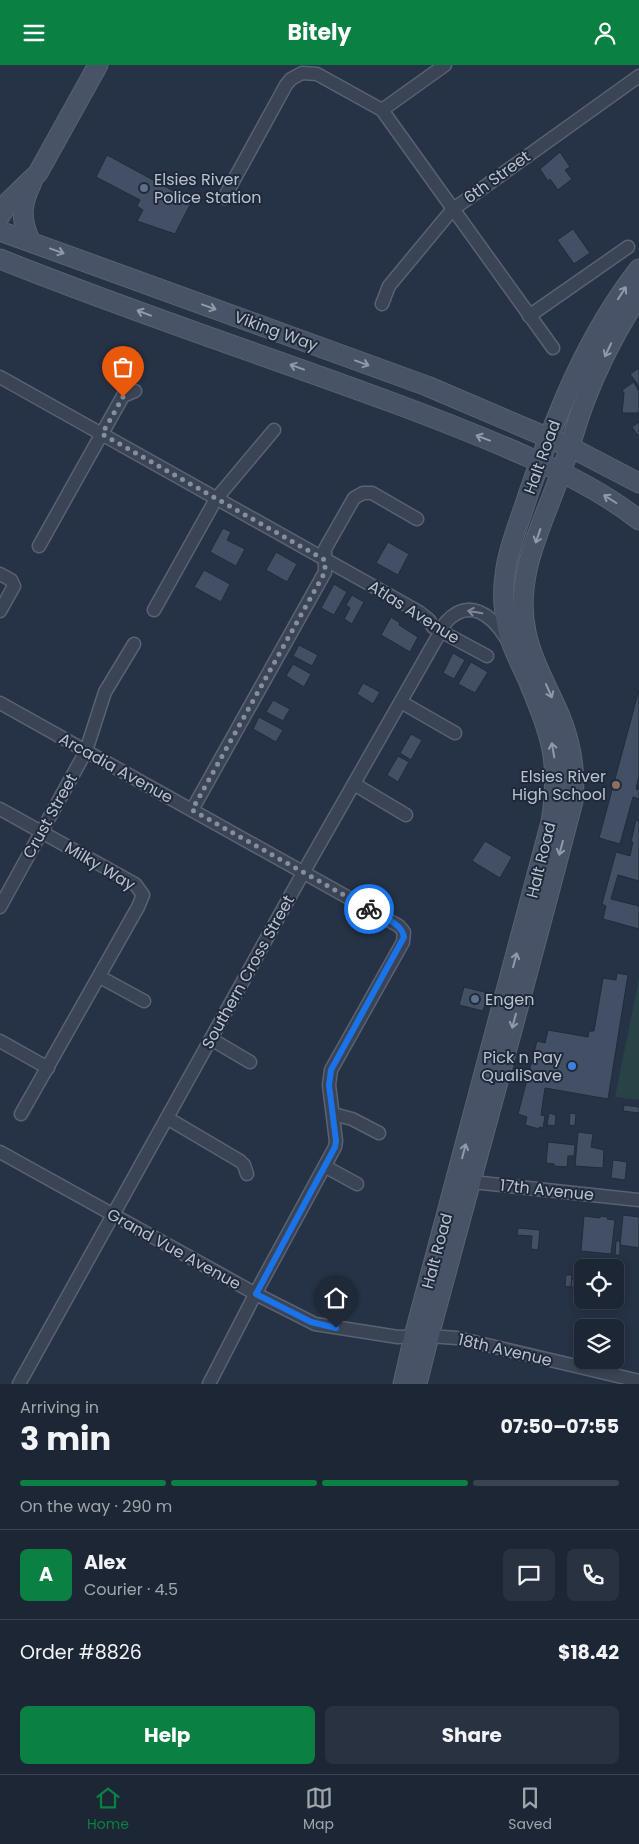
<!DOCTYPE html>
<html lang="en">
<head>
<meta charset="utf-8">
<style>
  body { margin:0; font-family:Poppins,sans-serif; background:#293240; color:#f1f3f6; height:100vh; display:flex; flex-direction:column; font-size:19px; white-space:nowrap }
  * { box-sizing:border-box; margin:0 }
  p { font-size:16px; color:#a0a5ac }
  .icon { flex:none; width:28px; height:28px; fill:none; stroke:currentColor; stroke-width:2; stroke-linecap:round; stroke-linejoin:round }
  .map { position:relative; height:1319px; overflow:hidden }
  .panel { display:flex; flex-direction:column; background:#1c2634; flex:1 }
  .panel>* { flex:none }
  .buttons { position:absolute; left:574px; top:1194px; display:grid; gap:10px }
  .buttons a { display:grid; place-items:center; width:50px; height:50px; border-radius:8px; background:#1c2634; box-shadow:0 2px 8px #0003,0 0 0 1px #3a434f; font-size:25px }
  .pin { position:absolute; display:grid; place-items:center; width:42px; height:42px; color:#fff; margin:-51px -21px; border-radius:50% 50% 50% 0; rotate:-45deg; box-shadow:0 0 5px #0007 }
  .pin .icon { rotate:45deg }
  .courier { position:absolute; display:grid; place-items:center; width:50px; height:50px; margin:-25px; border:4px solid #1a73e8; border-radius:50%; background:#fff; color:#222; box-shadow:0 1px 6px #0007 }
  .summary em { font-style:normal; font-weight:700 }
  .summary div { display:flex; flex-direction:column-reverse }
  .summary { display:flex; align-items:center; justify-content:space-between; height:85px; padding:0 20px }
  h1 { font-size:32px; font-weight:700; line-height:38px }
  .bar { display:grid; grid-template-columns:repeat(4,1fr); gap:8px 5px; align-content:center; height:60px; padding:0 20px }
  .bar i { height:6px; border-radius:4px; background:#3a434f }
  .bar .on { background:#0b8043 }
  .bar p { grid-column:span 4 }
  .line { display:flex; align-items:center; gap:12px; padding:0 20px; border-top:1px solid #3a434f }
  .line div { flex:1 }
  .round { display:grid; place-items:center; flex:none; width:52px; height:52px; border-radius:8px; background:#293240 }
  .primary-button { display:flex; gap:10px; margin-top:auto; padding:10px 20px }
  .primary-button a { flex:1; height:58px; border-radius:8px; background:#0b8043; color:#fff; font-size:20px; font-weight:700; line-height:58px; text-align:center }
  .primary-button a+a { background:#293240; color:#f1f3f6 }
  header { display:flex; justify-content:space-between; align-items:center; height:65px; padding:0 20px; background:#0b8043; color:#fff; font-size:22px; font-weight:700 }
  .dock { display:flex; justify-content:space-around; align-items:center; height:70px; border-top:1px solid #3a434f; background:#1c2634; font-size:14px; color:#a0a5ac }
  .dock a { display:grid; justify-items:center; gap:2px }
  .dock .on { color:#0b8043 }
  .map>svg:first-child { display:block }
  .green { fill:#284246 }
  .building { fill:#434f65; stroke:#212b3c }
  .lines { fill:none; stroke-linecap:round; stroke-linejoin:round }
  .street-casing { stroke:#596272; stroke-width:15 }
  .secondary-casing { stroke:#596272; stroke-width:21 }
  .street { stroke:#3b4455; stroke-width:12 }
  .secondary { stroke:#495368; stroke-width:19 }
  .oneway { stroke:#929aaa }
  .oneway2 { stroke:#808898 }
  .done { stroke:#868e9e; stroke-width:5; stroke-dasharray:0 9 }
  .route { stroke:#1a73e8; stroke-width:6 }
  .service-dot { fill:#5c6f8a; stroke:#1f293a; stroke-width:2 }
  .education-dot { fill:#8d6e63; stroke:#1f293a; stroke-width:2 }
  .shop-dot { fill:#3f7fe0; stroke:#1f293a; stroke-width:2 }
  .labels { text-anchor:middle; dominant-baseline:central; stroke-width:4; stroke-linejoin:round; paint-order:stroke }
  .street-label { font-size:16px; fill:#b9c0ce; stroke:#1f293a }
  .poi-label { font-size:16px; fill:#b9c0ce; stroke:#1f293a; text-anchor:start }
</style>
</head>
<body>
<header><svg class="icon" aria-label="menu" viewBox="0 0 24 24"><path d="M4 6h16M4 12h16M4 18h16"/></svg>Bitely<svg class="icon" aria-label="person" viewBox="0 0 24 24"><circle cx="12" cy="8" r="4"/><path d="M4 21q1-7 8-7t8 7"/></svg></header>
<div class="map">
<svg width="639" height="1319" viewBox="0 0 639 1319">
  <rect width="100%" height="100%" fill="#263245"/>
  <!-- green -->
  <polygon class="green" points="639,913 639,1035 615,1032"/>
  <!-- building -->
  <g class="building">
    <polygon points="560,87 570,102 565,105 572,114 558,125 550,114 548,116 540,104"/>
    <polygon points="107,90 192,136 175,169 137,156 143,145 137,141 140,135 96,112"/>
    <polygon points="573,164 590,188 574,199 557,175"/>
    <polygon points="639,303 639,321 630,309"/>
    <polygon points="634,317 639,327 639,348 622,348 624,328 622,325"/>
    <polygon points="639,357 639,372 632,362"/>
    <polygon points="223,463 231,467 227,475 245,484 236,501 210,487"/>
    <polygon points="388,477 409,489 398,510 376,498"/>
    <polygon points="276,487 297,499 287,517 266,505"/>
    <polygon points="204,505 230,519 221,537 194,522"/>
    <polygon points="334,519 347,527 334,550 321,543"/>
    <polygon points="352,530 364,537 352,559 344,554 350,543 346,540"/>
    <polygon points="391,552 400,558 399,560 418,572 410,587 381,570"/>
    <polygon points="299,580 318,590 312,601 293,591"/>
    <polygon points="453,588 465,595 454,614 443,608"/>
    <polygon points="471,597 488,607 475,628 458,619"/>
    <polygon points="293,599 311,609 304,622 286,611"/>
    <polygon points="363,618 380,627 373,639 357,629"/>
    <polygon points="639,625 639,711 636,724 639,725 639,734 633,732 620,779 599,773"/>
    <polygon points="273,635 290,644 283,656 266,647"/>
    <polygon points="259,652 283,665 276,677 253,664"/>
    <polygon points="411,669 422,675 411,695 400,688"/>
    <polygon points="398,691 409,697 398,717 387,710"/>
    <polygon points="636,755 639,756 639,816 618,810 611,834 639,841 639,864 603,854 606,841 602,839 616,787 630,791 633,777 631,777"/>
    <polygon points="485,776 512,792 500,813 472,796"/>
    <polygon points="617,908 628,910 608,1034 545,1023 541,1050 545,1051 543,1063 539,1062 539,1064 525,1060 527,1052 518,1049 537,976 545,978 548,965 588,972 589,966 594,966 603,913 616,915"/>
    <polygon points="464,922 488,928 483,946 459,940"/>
    <polygon points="624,1040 639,1042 639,1048 623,1046"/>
    <polygon points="549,1048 556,1050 555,1061 547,1060"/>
    <polygon points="570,1048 576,1049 575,1061 569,1060"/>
    <polygon points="578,1067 593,1069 591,1082 604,1085 603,1103 575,1101"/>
    <polygon points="548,1077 575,1080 574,1091 568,1091 567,1102 554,1101 554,1099 546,1098"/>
    <polygon points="613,1095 627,1097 625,1115 611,1113"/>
    <polygon points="623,1150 639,1152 639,1183 620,1180"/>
    <polygon points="584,1151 600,1153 600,1151 608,1152 607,1154 615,1155 611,1189 581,1186"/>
    <polygon points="518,1163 540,1165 538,1185 531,1184 532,1171 517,1170"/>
    <polygon points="616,1176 620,1176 620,1190 615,1190"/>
    <polygon points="566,1210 572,1210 571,1222 565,1221"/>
    <polygon points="572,1214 582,1215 582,1223 571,1222"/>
  </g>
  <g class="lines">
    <!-- street casing -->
    <g class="street-casing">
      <g id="street">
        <polyline points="382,45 445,0"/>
        <polyline points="224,133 286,20 291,14 302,8 317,9 382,45 553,283"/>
        <polyline points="382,239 389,221 452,145 639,11"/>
        <polyline points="529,251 628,182"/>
        <polyline points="0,312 419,547 429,555 433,562 487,591"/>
        <polyline points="39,481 123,331 135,326"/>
        <polyline points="0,509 11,515 14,521 0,546"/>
        <polyline points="154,545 216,434 274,365"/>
        <polyline points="401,637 455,668"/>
        <polyline points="0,638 399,861 404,867 403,877 331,1005 329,1020 336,1076 335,1082 260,1220 209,1319"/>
        <polyline points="354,719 406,750"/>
        <polyline points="0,744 135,819 143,830 138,842 21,1049"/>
        <polyline points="192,745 325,507 325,484 354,433 363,428 372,428 417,454"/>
        <polyline points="0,842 86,686 105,627 134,579"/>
        <polyline points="100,912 144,936"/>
        <polyline points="211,974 250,997"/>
        <polyline points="0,976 48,1003"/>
        <polyline points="333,1049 352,1054 379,1068"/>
        <polyline points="167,1053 240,1096 244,1100 247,1109"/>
        <polyline points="0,1087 256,1229 315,1259 398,1272 429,1271 457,1273 639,1316"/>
        <polyline points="326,1102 357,1119"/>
        <polyline points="463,1116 639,1135"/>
        <path d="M19 1319 303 808 446 557C469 532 492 550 506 573"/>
      </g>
    </g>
    <!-- secondary casing -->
    <g class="secondary-casing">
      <g id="secondary">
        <polyline points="0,151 9,136 38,108 98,0"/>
        <polyline points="0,166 427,321 570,382 639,418"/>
        <path d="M30 176C20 152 21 140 32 117"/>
        <path d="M0 194C129 246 261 289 391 337 437 354 483 372 528 392 567 409 605 428 639 455"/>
        <path d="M403 1319 414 1271 551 757C561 696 551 671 528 615 522 601 513 585 509 570 504 550 502 530 505 510 508 483 520 456 528 430 556 350 586 272 639 204"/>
        <path d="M417 1319 429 1271C477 1092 527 914 573 736 576 706 571 678 560 651 548 623 532 596 526 567 514 511 542 461 560 410 569 387 575 362 584 338 598 301 617 264 639 230"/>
      </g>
    </g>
    <!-- street -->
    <use href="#street" class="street"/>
    <!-- secondary -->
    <use href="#secondary" class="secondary"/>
  </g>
  <!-- one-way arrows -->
  <defs><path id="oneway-shaft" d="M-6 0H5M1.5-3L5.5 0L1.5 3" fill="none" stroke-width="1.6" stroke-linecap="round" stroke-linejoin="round" transform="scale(1.25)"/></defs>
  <g class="oneway">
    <use href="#oneway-shaft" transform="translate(57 186) rotate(20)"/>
    <use href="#oneway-shaft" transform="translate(622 228) rotate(-57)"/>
    <use href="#oneway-shaft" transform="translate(209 242) rotate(20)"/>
    <use href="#oneway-shaft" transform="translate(144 248) rotate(-159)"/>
    <use href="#oneway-shaft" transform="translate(608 285) rotate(115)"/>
    <use href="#oneway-shaft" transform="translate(362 298) rotate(20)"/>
    <use href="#oneway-shaft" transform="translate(297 302) rotate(-160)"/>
    <use href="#oneway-shaft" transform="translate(483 373) rotate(-159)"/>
    <use href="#oneway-shaft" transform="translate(610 434) rotate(-148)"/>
    <use href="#oneway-shaft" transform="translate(538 471) rotate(109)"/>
    <use href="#oneway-shaft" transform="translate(549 626) rotate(66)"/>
    <use href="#oneway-shaft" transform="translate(553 685) rotate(-100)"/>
    <use href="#oneway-shaft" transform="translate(561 783) rotate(105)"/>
    <use href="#oneway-shaft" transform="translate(515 895) rotate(-75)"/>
    <use href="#oneway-shaft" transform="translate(514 956) rotate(105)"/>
    <use href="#oneway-shaft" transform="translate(464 1086) rotate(-75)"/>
  </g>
  <use class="oneway2" href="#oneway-shaft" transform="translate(475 547) rotate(-170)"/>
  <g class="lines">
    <!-- done -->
    <polyline class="done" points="123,332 102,369 325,495 325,507 192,745 369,844"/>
    <!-- route -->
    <path class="route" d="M336 1263 311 1257 256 1229 335 1082 336 1076 329 1020 331 1005 404 872C402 858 381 851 369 844"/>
  </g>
  <!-- markers -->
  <g class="service-dot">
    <circle cx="144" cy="123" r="5"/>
    <circle cx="475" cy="934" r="5"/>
  </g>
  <circle class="education-dot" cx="616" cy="720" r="5"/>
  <circle class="shop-dot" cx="572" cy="1001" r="5"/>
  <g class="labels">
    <!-- street labels -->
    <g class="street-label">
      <text transform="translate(497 112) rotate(-36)">6th Street</text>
      <text transform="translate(276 266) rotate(20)">Viking Way</text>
      <text transform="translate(542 392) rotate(-70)">Halt Road</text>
      <text transform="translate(414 547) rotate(32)">Atlas Avenue</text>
      <text transform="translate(116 703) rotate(29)">Arcadia Avenue</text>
      <text transform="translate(50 751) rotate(-61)">Crust Street</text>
      <text transform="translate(541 795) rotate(-76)">Halt Road</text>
      <text transform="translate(100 801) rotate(31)">Milky Way</text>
      <text transform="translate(248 907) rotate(-61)">Southern Cross Street</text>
      <text transform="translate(547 1125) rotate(6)">17th Avenue</text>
      <text transform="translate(174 1184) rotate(29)">Grand Vue Avenue</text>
      <text transform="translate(437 1186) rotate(-75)">Halt Road</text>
      <text transform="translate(505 1285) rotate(13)">18th Avenue</text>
    </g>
    <!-- poi labels -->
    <g class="poi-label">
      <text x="154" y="114">Elsies River<tspan x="154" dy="18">Police Station</tspan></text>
      <text x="606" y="711" text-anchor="end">Elsies River<tspan x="606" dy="18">High School</tspan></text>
      <text x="485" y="934">Engen</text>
      <text x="562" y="992" text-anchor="end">Pick n Pay<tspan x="562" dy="18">QualiSave</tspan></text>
    </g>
  </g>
</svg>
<div class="buttons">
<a><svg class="icon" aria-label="locate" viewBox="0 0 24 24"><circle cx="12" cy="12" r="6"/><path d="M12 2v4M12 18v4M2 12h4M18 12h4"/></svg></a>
<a><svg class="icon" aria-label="layers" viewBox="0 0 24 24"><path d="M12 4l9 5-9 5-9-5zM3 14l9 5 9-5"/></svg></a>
</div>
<div class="pin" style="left:123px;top:332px;background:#ea580c"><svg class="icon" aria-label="bag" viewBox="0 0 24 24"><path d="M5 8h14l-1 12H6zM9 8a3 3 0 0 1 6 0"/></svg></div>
<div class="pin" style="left:336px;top:1263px;background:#1f2937"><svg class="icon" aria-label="home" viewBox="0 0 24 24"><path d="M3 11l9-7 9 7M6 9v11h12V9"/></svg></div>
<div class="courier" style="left:369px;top:844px"><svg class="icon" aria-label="bike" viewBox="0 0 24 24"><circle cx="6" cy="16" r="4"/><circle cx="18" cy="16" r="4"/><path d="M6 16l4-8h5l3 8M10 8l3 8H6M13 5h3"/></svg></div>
</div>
<section class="panel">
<div class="summary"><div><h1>3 min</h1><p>Arriving in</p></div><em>07:50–07:55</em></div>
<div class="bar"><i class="on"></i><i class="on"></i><i class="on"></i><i></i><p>On the way · 290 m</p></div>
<div class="line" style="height:90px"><b class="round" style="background:#0b8043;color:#fff">A</b><div><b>Alex</b><p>Courier · 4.5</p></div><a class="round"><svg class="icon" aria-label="chat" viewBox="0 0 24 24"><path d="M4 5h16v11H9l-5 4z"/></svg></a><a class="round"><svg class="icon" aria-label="phone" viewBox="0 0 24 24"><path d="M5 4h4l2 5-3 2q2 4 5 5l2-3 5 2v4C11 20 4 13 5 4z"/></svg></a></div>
<div class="line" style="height:65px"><div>Order #8826</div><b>$18.42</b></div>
<div class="primary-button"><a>Help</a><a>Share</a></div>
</section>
<nav class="dock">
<a class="on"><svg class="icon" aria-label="home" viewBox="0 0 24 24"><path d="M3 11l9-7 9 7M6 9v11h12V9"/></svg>Home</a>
<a><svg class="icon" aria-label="map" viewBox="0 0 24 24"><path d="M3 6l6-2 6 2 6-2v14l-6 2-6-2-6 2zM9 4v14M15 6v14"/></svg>Map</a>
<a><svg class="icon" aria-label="saved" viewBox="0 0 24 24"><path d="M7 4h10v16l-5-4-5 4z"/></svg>Saved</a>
</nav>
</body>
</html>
